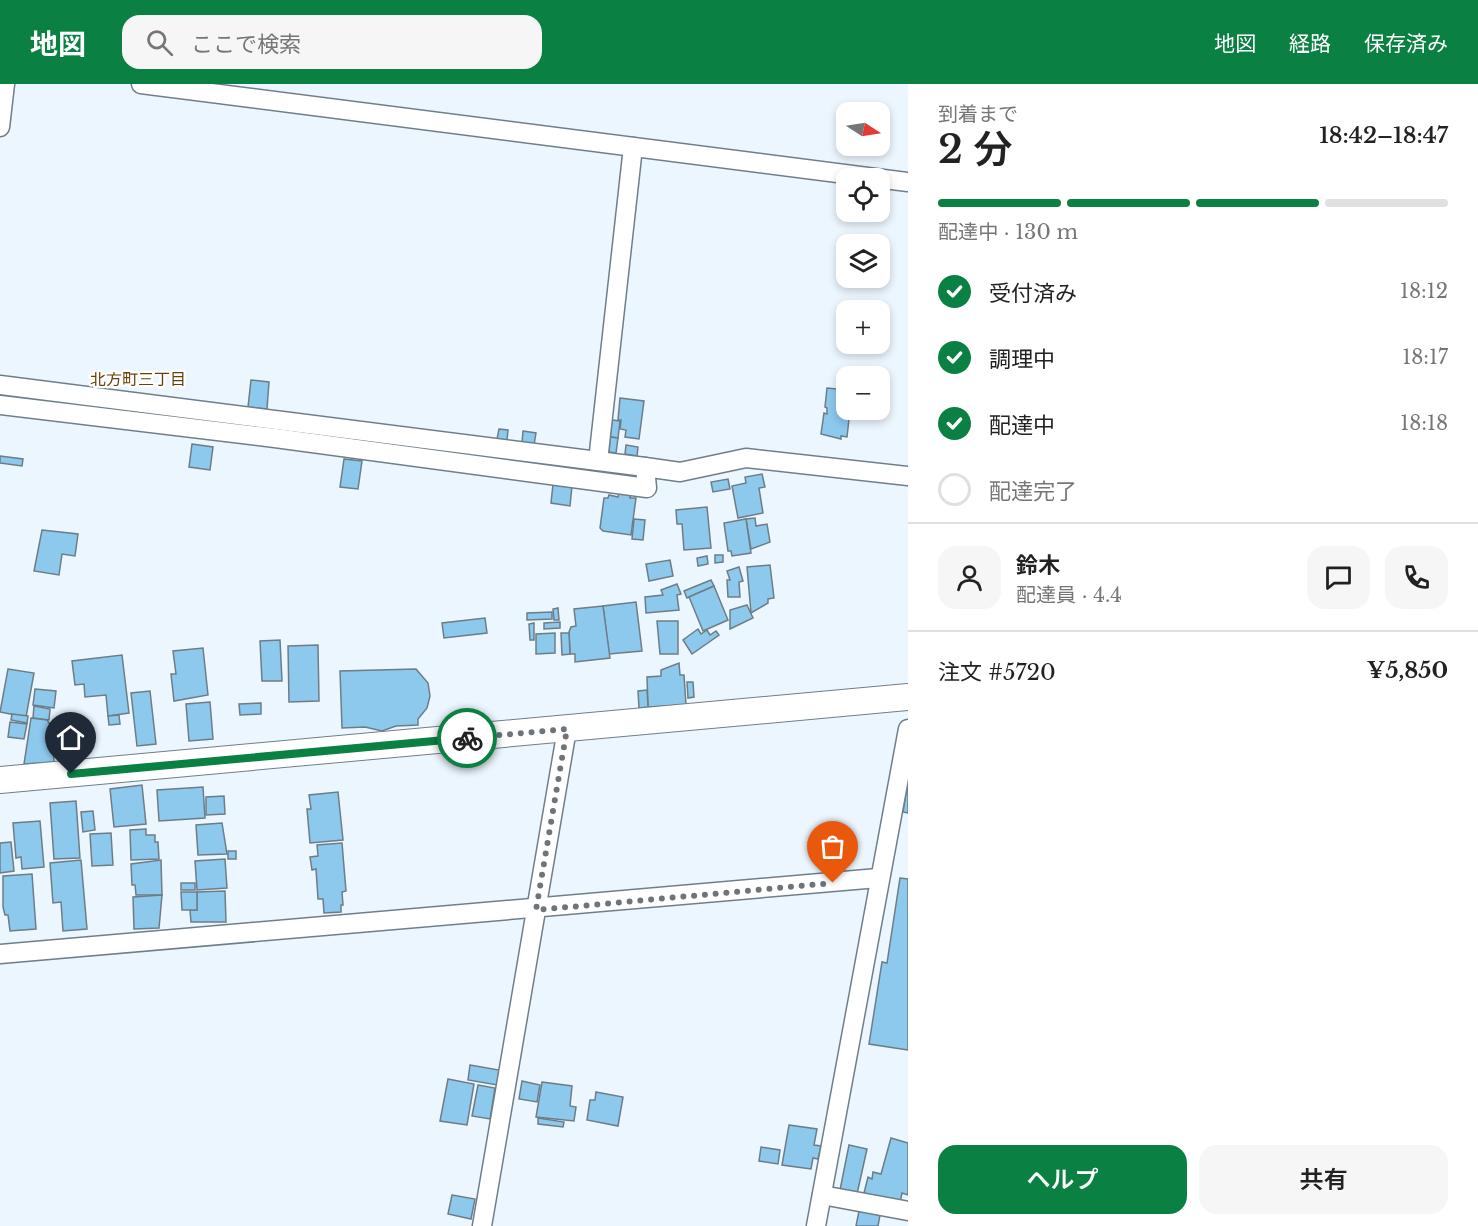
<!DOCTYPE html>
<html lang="ja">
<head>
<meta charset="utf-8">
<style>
  body { margin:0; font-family:"Libre Baskerville","Noto Sans JP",serif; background:#f6f6f6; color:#222; height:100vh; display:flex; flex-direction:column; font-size:22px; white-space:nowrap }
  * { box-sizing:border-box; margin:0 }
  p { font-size:20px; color:#767676 }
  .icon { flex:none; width:33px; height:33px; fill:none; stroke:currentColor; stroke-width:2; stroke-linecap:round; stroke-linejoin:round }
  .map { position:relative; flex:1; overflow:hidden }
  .drawer { display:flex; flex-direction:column; background:#fff; width:570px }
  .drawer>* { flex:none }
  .needle { width:39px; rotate:102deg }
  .tools { position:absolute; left:836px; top:18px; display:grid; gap:12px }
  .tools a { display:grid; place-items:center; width:54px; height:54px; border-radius:12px; background:#fff; box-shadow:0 3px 9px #0003; font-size:30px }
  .pin { position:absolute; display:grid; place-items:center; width:51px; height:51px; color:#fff; margin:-62px -26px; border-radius:50% 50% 50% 0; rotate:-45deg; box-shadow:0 0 6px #0007 }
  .pin .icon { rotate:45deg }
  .courier { position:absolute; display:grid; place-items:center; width:60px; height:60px; margin:-30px; border:4px solid #0b8043; border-radius:50%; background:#fff; color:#222; box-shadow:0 2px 8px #0007 }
  .summary em { font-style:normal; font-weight:600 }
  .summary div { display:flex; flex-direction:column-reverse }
  .summary { display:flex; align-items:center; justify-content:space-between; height:102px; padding:0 30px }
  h1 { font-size:39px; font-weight:600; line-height:45px }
  .bar { display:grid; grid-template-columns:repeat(4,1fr); gap:9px 6px; align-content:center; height:72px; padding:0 30px }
  .bar i { height:8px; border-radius:4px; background:#e0e0e0 }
  .bar .active { background:#0b8043 }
  .bar p { grid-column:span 4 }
  .line { display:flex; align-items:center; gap:15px; padding:0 30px; border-top:2px solid #e0e0e0 }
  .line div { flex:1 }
  .round { display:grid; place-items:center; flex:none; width:63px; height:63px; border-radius:18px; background:#f6f6f6 }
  ol { padding:0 30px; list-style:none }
  li { display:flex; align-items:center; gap:18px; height:66px }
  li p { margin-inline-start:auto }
  li .icon { padding:6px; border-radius:50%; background:#0b8043; color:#fff; stroke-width:4 }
  li:last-child { color:#767676 }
  li i { width:33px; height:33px; border:3px solid #e0e0e0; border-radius:50% }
  .cta { display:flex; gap:12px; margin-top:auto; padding:12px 30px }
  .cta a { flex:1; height:69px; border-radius:18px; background:#0b8043; color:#fff; font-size:24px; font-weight:600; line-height:69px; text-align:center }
  .cta a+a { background:#f6f6f6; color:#222 }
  header { display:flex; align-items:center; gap:36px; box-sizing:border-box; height:84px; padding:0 30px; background:#0b8043; color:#fff }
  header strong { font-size:28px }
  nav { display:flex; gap:33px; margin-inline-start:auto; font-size:21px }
  .search { width:420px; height:54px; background:#f6f6f6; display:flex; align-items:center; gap:15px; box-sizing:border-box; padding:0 21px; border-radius:18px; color:#767676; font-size:22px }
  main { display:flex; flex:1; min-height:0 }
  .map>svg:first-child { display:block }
  .building { fill:#8dc8ed; stroke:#6d7d87; stroke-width:1.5 }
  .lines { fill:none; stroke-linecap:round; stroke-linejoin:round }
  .street-casing { stroke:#6f7f8a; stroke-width:21 }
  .secondary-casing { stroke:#6f7f8a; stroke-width:28 }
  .street { stroke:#fff; stroke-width:18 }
  .secondary { stroke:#fff; stroke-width:26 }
  .done { stroke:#6d757b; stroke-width:6; stroke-dasharray:0 10.8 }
  .route { stroke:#0b8043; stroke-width:8 }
  .labels { text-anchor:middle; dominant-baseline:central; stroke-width:4.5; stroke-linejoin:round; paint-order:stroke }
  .neighbourhood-label { font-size:16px; fill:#63420c; stroke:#fff }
</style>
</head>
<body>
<header>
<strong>地図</strong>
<div class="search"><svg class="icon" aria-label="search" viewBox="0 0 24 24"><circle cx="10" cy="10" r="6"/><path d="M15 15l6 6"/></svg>ここで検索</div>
<nav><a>地図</a><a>経路</a><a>保存済み</a></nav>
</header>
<main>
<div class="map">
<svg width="908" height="1142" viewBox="0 0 908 1142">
  <rect width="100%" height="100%" fill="#ecf6fe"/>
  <!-- building -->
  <g class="building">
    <polygon points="251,296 269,298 267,325 248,323"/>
    <polygon points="827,304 846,306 846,326 850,326 847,353 841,352 841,355 821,350 824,329 827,330 827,324 825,323"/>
    <polygon points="620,314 644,317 639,355 625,353 626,346 620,345 621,336 618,336"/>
    <polygon points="612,336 620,337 618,354 610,353"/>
    <polygon points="499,345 508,346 507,356 497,355"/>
    <polygon points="523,347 536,349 534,361 522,359"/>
    <polygon points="610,353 618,354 616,369 609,368"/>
    <polygon points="192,360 213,363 210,386 189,383"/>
    <polygon points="626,361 638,363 637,372 625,370"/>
    <polygon points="0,372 23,375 22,382 0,379"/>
    <polygon points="344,375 362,377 358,405 340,403"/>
    <polygon points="762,390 765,403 759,404 763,429 738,434 732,402 746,399 745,393"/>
    <polygon points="728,395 730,405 713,408 711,398"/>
    <polygon points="553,400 572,402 570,422 551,419"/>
    <polygon points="619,407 631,409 630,414 636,414 631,451 603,447 600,444 604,414 608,414 609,411 618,413"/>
    <polygon points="707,423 711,464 684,466 682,440 677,440 676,426"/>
    <polygon points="755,434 756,442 767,440 770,458 751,465 746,435"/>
    <polygon points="634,435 645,436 643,456 632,455"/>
    <polygon points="746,435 751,469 732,472 731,467 728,467 724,439"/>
    <polygon points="42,446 78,450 75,472 62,470 59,491 34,487"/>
    <polygon points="715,471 723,471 723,478 715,479"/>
    <polygon points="707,472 708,480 698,482 697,474"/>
    <polygon points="670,476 673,492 649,497 646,480"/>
    <polygon points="770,481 774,514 768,515 768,519 751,529 747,483"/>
    <polygon points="739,483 743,497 739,498 740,513 728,513 727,496 730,496 727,487"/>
    <polygon points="711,496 714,502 687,514 684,507"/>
    <polygon points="677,500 681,510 677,511 679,526 646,529 645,513 663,511 661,506"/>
    <polygon points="714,502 728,536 703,547 689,513"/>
    <polygon points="636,518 642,567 609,570 603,522"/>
    <polygon points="747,521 753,534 730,545 730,526"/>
    <polygon points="603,522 610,574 575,578 575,570 570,570 569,548 571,543 576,542 574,525"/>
    <polygon points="558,524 559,536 554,536 553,525"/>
    <polygon points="552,528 552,535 527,536 527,529"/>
    <polygon points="485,534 487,549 444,554 442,539"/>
    <polygon points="657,537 678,537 678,570 660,570"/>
    <polygon points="560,538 560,544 544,545 544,539"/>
    <polygon points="534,539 534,556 530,556 529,540"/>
    <polygon points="698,545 701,550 707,546 710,551 716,547 719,551 692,570 683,556"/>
    <polygon points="555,549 555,569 536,570 536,550"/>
    <polygon points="561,549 569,549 570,570 562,571"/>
    <polygon points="280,556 282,597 262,597 260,557"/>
    <polygon points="318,561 319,617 289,618 288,562"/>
    <polygon points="203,564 208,611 174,617 171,590 176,590 173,567"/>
    <polygon points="122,571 129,629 108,632 106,611 85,613 84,600 75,601 72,577"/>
    <polygon points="679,579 680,591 684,591 686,621 648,623 647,593 661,592 661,586"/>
    <polygon points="8,585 34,589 26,633 0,628"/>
    <polygon points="416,585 428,599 430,612 427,624 418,635 418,641 396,642 382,647 365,643 342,644 340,587"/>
    <polygon points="687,598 693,598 694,613 688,614"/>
    <polygon points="35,605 56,607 54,624 33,621"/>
    <polygon points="647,606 648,623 639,624 638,607"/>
    <polygon points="150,607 156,660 137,662 131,609"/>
    <polygon points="210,618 213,655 189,657 186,620"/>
    <polygon points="261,619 261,630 240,631 239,620"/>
    <polygon points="34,622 50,625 49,636 33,634"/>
    <polygon points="12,630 28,632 27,639 11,636"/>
    <polygon points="119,631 120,640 109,641 108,632"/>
    <polygon points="31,634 47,636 52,643 54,678 24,680"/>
    <polygon points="10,638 27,640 24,655 8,653"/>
    <polygon points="908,697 908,729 903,728"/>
    <polygon points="142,701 146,740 114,743 110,705"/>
    <polygon points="203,703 205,734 159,737 157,706"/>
    <polygon points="338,708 343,756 310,759 307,725 311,725 309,711"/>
    <polygon points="224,712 225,730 206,731 206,713"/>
    <polygon points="76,717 80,774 54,775 50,719"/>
    <polygon points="93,727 95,746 83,748 81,728"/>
    <polygon points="40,737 44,783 22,785 21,773 16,774 13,739"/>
    <polygon points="222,739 227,770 198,771 196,741"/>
    <polygon points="146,745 146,751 155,751 155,758 158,758 159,775 131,776 130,746"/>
    <polygon points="111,749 113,781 92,782 90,750"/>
    <polygon points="11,758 14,787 0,789 0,759"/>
    <polygon points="342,759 346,807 342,808 343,821 341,821 341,828 324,829 323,815 318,815 316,785 312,786 310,773 318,772 317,761"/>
    <rect x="228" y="767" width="8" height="8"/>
    <polygon points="225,775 227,804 197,806 195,777"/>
    <polygon points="81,776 87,845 63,847 61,818 53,819 50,779"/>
    <polygon points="161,776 162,811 136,811 135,801 132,801 131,780"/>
    <polygon points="32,790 36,845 10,847 8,831 5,831 3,823 3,792"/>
    <polygon points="900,794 908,795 908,966 869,960 882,878 887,879"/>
    <rect x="181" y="799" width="14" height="7"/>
    <polygon points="225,807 226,838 191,838 190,826 197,826 197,808"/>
    <polygon points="181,808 197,808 197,826 182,826"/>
    <polygon points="162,811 159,844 134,845 133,813"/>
    <polygon points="470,981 499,986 497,1001 468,996"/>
    <polygon points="448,995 474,1000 467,1041 440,1037"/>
    <polygon points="522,997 540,1001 537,1018 519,1015"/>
    <polygon points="542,998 572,1002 570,1022 576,1023 574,1037 536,1033"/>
    <polygon points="478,1001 495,1004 490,1035 472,1032"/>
    <polygon points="596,1008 623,1013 618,1042 587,1036 590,1016 595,1016"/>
    <polygon points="538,1034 564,1038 563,1043 538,1040"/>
    <polygon points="789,1041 817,1045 814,1061 821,1062 818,1075 813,1074 811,1085 782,1081"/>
    <polygon points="891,1054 908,1059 908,1111 902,1109 900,1119 864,1109 868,1093 872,1095 873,1088 881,1090"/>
    <polygon points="849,1061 867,1065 857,1110 840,1106"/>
    <polygon points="761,1063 780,1066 778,1080 759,1077"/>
    <polygon points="452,1111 475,1115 471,1135 448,1130"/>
    <polygon points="859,1127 880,1131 878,1142 856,1142"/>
  </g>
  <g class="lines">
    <!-- street casing -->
    <g class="street-casing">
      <g id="street">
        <polyline points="141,0 908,98"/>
        <polyline points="0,43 5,0"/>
        <polyline points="0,301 645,383"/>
        <polyline points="0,321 275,354 647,404 645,383 680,388 746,374 908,392"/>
        <polyline points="598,377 633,63"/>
        <polyline points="0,870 878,794"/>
        <polyline points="822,1111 908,1127"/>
        <polyline points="482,1142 567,645"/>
        <polyline points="816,1142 908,645"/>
      </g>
    </g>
    <!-- secondary casing -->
    <g class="secondary-casing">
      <polyline id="secondary" points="0,696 908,613"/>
    </g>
    <!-- street -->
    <use href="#street" class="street"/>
    <!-- secondary -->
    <use href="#secondary" class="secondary"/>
  </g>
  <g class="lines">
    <!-- done -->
    <polyline class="done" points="467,654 567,645 536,826 833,799"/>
    <!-- route -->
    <polyline class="route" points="71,690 467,654"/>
  </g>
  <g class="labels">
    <!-- neighbourhood labels -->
    <g class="neighbourhood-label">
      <text x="138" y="295">北方町三丁目</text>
    </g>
  </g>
</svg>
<div class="tools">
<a><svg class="needle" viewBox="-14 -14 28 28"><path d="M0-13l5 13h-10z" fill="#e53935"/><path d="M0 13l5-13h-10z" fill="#767676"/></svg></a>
<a><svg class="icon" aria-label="locate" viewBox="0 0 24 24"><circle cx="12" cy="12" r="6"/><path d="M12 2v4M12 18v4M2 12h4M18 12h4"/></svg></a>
<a><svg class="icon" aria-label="layers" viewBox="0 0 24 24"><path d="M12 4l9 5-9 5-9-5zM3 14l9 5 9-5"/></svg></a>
<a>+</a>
<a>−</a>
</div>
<div class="pin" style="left:833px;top:799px;background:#ea580c"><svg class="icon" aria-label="bag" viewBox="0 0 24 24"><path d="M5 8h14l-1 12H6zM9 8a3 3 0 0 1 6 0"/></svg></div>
<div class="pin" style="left:71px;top:690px;background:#1f2937"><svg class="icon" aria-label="home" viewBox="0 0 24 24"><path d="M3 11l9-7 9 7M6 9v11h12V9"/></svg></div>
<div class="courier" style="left:467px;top:654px"><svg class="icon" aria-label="bike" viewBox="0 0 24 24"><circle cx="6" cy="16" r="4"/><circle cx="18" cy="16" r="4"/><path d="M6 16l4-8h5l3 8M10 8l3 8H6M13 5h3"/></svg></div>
</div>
<section class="drawer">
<div class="summary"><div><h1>2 分</h1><p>到着まで</p></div><em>18:42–18:47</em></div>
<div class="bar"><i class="active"></i><i class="active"></i><i class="active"></i><i></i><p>配達中 · 130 m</p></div>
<ol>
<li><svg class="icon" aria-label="check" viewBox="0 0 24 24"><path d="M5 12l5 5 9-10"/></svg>受付済み<p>18:12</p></li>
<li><svg class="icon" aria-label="check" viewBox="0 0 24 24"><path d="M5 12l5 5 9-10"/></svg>調理中<p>18:17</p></li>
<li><svg class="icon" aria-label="check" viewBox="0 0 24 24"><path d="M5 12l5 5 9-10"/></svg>配達中<p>18:18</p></li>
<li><i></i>配達完了</li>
</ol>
<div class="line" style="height:108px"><a class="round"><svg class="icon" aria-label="person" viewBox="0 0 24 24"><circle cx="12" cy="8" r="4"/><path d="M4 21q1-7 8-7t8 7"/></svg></a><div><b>鈴木</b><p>配達員 · 4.4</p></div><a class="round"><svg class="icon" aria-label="chat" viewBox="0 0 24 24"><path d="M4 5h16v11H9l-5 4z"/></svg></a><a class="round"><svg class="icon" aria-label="phone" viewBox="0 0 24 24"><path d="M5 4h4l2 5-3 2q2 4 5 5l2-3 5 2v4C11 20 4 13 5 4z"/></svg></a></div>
<div class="line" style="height:78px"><div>注文 #5720</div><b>¥5,850</b></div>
<div class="cta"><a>ヘルプ</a><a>共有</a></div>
</section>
</main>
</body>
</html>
